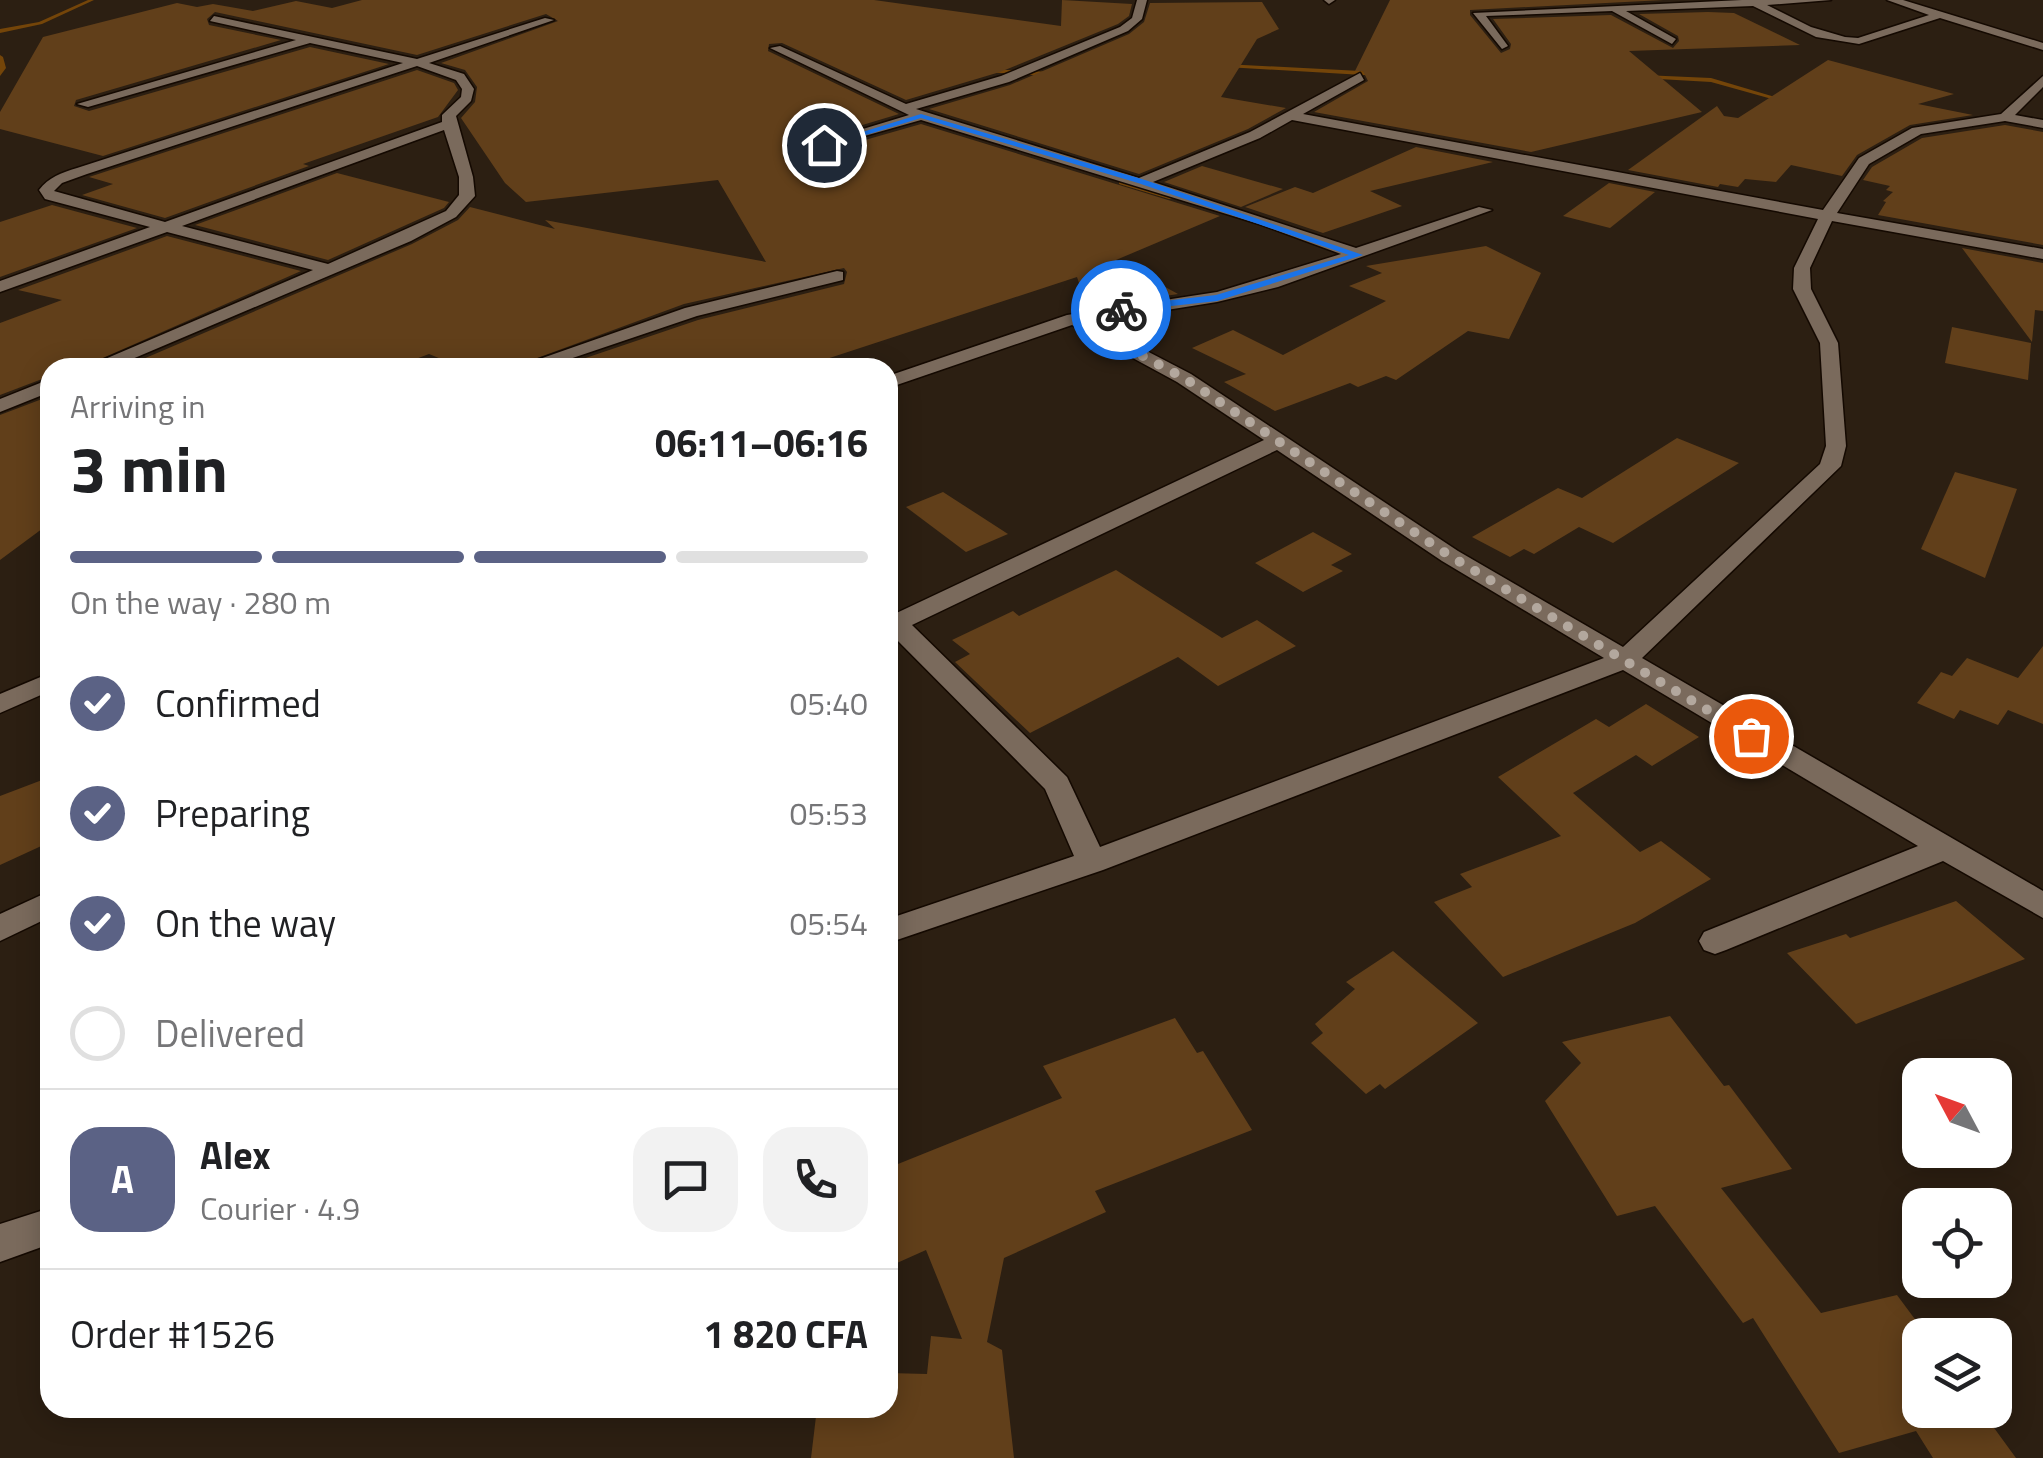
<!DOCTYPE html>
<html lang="en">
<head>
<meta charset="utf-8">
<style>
  body { margin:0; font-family:"Titillium Web",sans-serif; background:#f2f2f2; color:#202124; height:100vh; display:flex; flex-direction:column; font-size:38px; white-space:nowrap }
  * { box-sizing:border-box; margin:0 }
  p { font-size:32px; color:#757577 }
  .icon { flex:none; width:55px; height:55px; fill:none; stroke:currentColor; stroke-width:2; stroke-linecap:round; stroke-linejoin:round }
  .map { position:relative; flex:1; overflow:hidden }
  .drawer { position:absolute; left:40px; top:358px; width:858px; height:1060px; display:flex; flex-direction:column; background:#fff; border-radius:30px; box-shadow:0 5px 25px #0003 }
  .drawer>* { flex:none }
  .needle { width:65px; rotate:311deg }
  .fabs { position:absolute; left:1902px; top:1058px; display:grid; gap:20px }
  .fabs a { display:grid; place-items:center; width:110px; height:110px; border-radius:20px; background:#fff; box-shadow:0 5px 25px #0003; font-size:50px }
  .pin { position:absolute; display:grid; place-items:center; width:85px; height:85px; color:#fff; margin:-42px; border:5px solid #fff; border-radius:50%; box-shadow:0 2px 10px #0007 }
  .courier { position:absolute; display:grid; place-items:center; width:100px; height:100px; margin:-50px; border:8px solid #1a73e8; border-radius:50%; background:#fff; color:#222; box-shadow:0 2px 12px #0007 }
  .head em { font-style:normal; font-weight:700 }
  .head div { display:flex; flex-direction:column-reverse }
  .head { display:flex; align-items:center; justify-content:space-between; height:170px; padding:0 30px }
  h1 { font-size:65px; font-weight:700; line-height:75px }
  .bar { display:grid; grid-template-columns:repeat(4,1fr); gap:15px 10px; align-content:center; height:120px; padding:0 30px }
  .bar i { height:12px; border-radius:8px; background:#e0e0e0 }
  .bar .active { background:#5b6285 }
  .bar p { grid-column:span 4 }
  .line { display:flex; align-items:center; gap:25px; padding:0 30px; border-top:2px solid #e0e0e0 }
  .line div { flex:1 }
  .round { display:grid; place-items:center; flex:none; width:105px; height:105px; border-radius:30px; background:#f2f2f2 }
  ol { padding:0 30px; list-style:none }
  li { display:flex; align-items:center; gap:30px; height:110px }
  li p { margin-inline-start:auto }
  li .icon { padding:10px; border-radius:50%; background:#5b6285; color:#fff; stroke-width:4 }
  li:last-child { color:#757577 }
  li i { width:55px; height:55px; border:5px solid #e0e0e0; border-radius:50% }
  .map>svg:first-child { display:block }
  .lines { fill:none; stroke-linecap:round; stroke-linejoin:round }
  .stream { fill:#744509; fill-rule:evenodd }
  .building { fill:#613f1a }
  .minor-casing { stroke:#140901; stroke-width:3 }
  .minor { fill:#7a6a5c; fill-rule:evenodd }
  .route { fill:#1a73e8 }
  .done { stroke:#b3a89e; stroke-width:10; stroke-dasharray:0 18 }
</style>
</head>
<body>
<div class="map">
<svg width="2043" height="1458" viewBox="0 0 2043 1458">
  <rect width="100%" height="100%" fill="#2c1f12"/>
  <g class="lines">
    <!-- stream -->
    <g class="stream">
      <polygon points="88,0 94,0 42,24 0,33 0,29 39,22"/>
      <polygon points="0,55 3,57 6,68 0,76"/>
      <polygon points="1224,64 1380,72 1383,74 1380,76 1226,67"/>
      <polygon points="986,69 1051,72 1054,74 1051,76 984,72"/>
      <polygon points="1643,75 1711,78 1788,101 1783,102 1711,82 1641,78"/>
      <polygon points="1119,182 1123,182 1174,198 1169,199 1119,184"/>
    </g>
  </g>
  <!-- building -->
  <g class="building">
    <polygon points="362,0 874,0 1061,26 1062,0 1132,4 1129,16 1118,24 1000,72 906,100 782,43 769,44 768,51 899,114 786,148 783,158 788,162 921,124 1220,216 1116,260 1178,294 1108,305 1083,295 1077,277 799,368 556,368 698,320 844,284 847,272 844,268 684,304 510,368 463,368 429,354 392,368 122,368 412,244 458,220 470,207 555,229 545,220 766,262 718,180 526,202 505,183 461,118 475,102 477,87 465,70 441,63 558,21 546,14 417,55 215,12 207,19 209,25 281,40 76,100 74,106 89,111 310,47 389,64 103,156 0,129 0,112 43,37 177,3 197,7 213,4 253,11 296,1 332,8"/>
    <polygon points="1390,0 1664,0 1470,10 1470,15 1501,53 1510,49 1511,44 1493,19 1611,15 1673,48 1679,41 1678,36 1639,14 1708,12 1734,13 1800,45 1629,51 1702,112 1531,152 1314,112 1368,81 1363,71 1355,71"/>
    <polygon points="1262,2 1279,29 1257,39 1221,97 1286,108 1248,129 1139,174 929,109 1010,85 1129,34 1144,22 1150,3"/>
    <polygon points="1828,60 1954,94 1918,104 1973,115 1910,125 1857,155 1842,176 1791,165 1776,182 1745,179 1738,187 1720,184 1718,187 1628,170 1717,106 1724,116 1738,118"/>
    <polygon points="417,70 454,83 458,90 438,117 303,164 309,166 165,218 82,195 113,184 89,177"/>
    <polygon points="2005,125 2043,132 2043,245 1878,215 1886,202 1883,201 1893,192 1886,190 1890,186 1863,180 1872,167 1922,138"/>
    <polygon points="1416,147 1493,162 1370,191 1402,206 1323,233 1245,207 1295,187 1313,193"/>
    <polygon points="1202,166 1283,189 1241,207 1164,182"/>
    <polygon points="337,173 449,202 444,208 328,260 195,225"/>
    <polygon points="1609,183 1655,192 1610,228 1563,216"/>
    <polygon points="52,205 137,228 0,277 0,222"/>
    <polygon points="167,236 301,271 80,368 50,368 50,376 0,395 0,323 62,300 18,290"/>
    <polygon points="1486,246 1541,273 1509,339 1468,331 1396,380 1386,376 1358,387 1350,383 1275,411 1224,382 1246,374 1192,348 1233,330 1283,355 1386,301 1349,286 1382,273 1366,266"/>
    <polygon points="1962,248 2043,263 2043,311 2035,310 2032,342"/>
    <polygon points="1952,327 2031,343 2028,380 1945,363"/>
    <polygon points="50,396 50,523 0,560 0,415"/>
    <polygon points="1677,438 1739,463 1613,543 1579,527 1534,554 1524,549 1510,557 1472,537 1558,488 1582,498"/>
    <polygon points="1955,472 2017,489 1985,578 1921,549"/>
    <polygon points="943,492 1008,534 966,552 906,507"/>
    <polygon points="1313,532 1352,554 1331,565 1343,571 1303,592 1255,563"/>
    <polygon points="1116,570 1222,638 1257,620 1296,646 1218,686 1178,657 1030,733 955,662 970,654 952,640 1013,611 1019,616"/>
    <polygon points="2043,646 2043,724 2008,710 1998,725 1960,710 1954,719 1917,703 1941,672 1952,676 1967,658 2018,678"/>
    <polygon points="1646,704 1699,737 1652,766 1636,755 1573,793 1640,852 1661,841 1711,879 1635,923 1503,977 1434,902 1472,887 1460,874 1561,836 1498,777 1596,719 1609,727"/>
    <polygon points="50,777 50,842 0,865 0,796"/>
    <polygon points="1956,901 2025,959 1856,1024 1787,953 1846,934 1850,938"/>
    <polygon points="1393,951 1478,1023 1385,1089 1380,1084 1366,1094 1311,1043 1323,1033 1315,1024 1355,989 1346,982"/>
    <polygon points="1670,1016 1724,1086 1729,1085 1792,1169 1721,1188 1821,1313 1897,1295 1920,1326 1920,1410 1981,1410 2016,1458 1933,1458 1916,1431 1839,1453 1753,1318 1743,1323 1655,1206 1617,1216 1545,1101 1581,1063 1562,1042"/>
    <polygon points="1175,1018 1197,1053 1203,1051 1252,1130 1095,1191 1106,1212 1004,1258 987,1342 1002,1350 1014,1458 811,1458 817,1408 888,1408 888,1373 927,1374 931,1336 962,1339 926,1250 888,1267 888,1168 1062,1098 1043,1066"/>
  </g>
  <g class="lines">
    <!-- minor casing -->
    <g class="minor-casing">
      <g id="minor">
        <path d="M1137 0H1147L1142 19 1128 31 1009 82 916 109 1139 178 1250 132 1360 73 1364 80 1303 114 1823 210 1859 158 1912 128 2001 114 2043 76V87L2015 115 2043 120V128L2005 121 1921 134 1869 164 1837 213 2043 249V259L1832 221 1810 268 1811 289 1838 343 1846 446 1841 466 1642 658 2043 891V918L1943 861 1726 950 1715 954 1704 950 1699 941 1704 932 1918 846 1623 670 1103 870 888 943V919L1074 856 1045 789 891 634H888V617L1264 440 1177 382 1072 325 888 388V376L1067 315 1217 292 1341 254 1259 224 921 120 787 158V152L909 115 770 48 780 46 906 104 1001 76 1120 27 1132 18ZM1292 120 1818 219 1794 268 1793 289 1820 343 1826 446 1820 464 1623 647 1458 551 1191 374 1091 322 1217 302 1278 287 1492 210 1479 207 1356 248 1153 182 1260 138ZM1277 450 1442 561 1604 658 1100 847 1067 777 912 625Z"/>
        <polygon points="1324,0 1335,0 1329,4"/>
        <polygon points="1742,0 1831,0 1767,5 1811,27 1845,37 1858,38 1929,15 1887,0 1903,0 2043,43 2043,50 1940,18 1859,44 1816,37 1753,6 1626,11 1676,39 1672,44 1612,11 1486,16 1508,46 1502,49 1473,13"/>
        <path d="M214 16 417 59 545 18 554 20 429 63 464 74 474 89 471 101 456 116 473 177 475 196 456 217 411 241 111 368H84L313 270 167 232 0 292V281L150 227 45 199 39 190C49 177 61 173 77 168L403 63 310 43 88 107 77 104 296 40 210 21ZM417 66 456 80 462 89 461 97 442 115V122L165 222 54 191 62 183 87 174ZM444 130 459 177V195L446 211 328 264 182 226Z"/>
        <polygon points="837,271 843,272 843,280 697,316 543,368 514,368 685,308"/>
        <polygon points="50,379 50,392 0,412 0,399"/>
        <polygon points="50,673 50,691 0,713 0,694"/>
        <polygon points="50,891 50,917 0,941 0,914"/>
        <polygon points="50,1208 50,1244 0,1262 0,1224"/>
      </g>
    </g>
    <!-- minor -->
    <use href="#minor" class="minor"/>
  </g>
  <!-- route -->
  <polygon class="route" points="921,114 1145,180 1363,255 1217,301 1117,312 1121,306 1216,295 1349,255 1138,183 921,118 827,147 820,145"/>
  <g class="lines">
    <!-- done -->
    <polyline class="done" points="1121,310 1074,319 1184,378 1450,556 1751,736"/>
  </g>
</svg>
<div class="fabs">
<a><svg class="needle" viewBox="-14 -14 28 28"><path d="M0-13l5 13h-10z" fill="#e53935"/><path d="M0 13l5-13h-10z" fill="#757577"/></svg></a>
<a><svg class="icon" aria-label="locate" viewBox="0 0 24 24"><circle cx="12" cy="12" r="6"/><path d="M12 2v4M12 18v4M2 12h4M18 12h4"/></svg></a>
<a><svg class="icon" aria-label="layers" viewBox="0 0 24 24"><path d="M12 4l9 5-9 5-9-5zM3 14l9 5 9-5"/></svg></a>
</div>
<div class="pin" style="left:1751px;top:736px;background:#ea580c"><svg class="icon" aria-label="bag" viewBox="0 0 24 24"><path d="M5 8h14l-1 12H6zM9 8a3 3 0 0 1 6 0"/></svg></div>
<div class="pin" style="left:824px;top:145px;background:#1f2937"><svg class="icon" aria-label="home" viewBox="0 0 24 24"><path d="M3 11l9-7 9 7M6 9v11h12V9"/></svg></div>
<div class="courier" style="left:1121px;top:310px"><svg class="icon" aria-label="bike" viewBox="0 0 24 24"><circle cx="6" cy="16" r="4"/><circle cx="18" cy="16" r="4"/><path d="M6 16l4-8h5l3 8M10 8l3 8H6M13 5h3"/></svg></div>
<section class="drawer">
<div class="head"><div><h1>3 min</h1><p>Arriving in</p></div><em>06:11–06:16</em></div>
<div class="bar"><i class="active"></i><i class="active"></i><i class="active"></i><i></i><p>On the way · 280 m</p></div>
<ol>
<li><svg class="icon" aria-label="check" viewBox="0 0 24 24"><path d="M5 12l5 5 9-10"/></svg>Confirmed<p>05:40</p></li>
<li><svg class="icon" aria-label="check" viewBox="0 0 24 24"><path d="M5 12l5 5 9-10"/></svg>Preparing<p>05:53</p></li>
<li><svg class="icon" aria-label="check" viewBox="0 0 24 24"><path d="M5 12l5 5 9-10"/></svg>On the way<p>05:54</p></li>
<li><i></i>Delivered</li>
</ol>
<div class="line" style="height:180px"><b class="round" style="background:#5b6285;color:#fff">A</b><div><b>Alex</b><p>Courier · 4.9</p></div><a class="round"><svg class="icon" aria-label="chat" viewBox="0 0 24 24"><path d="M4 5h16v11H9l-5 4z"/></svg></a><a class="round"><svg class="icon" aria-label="phone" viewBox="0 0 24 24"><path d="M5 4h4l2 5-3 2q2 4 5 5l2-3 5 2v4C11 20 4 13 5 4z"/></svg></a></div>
<div class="line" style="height:130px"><div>Order #1526</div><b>1 820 CFA</b></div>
</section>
</div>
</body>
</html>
